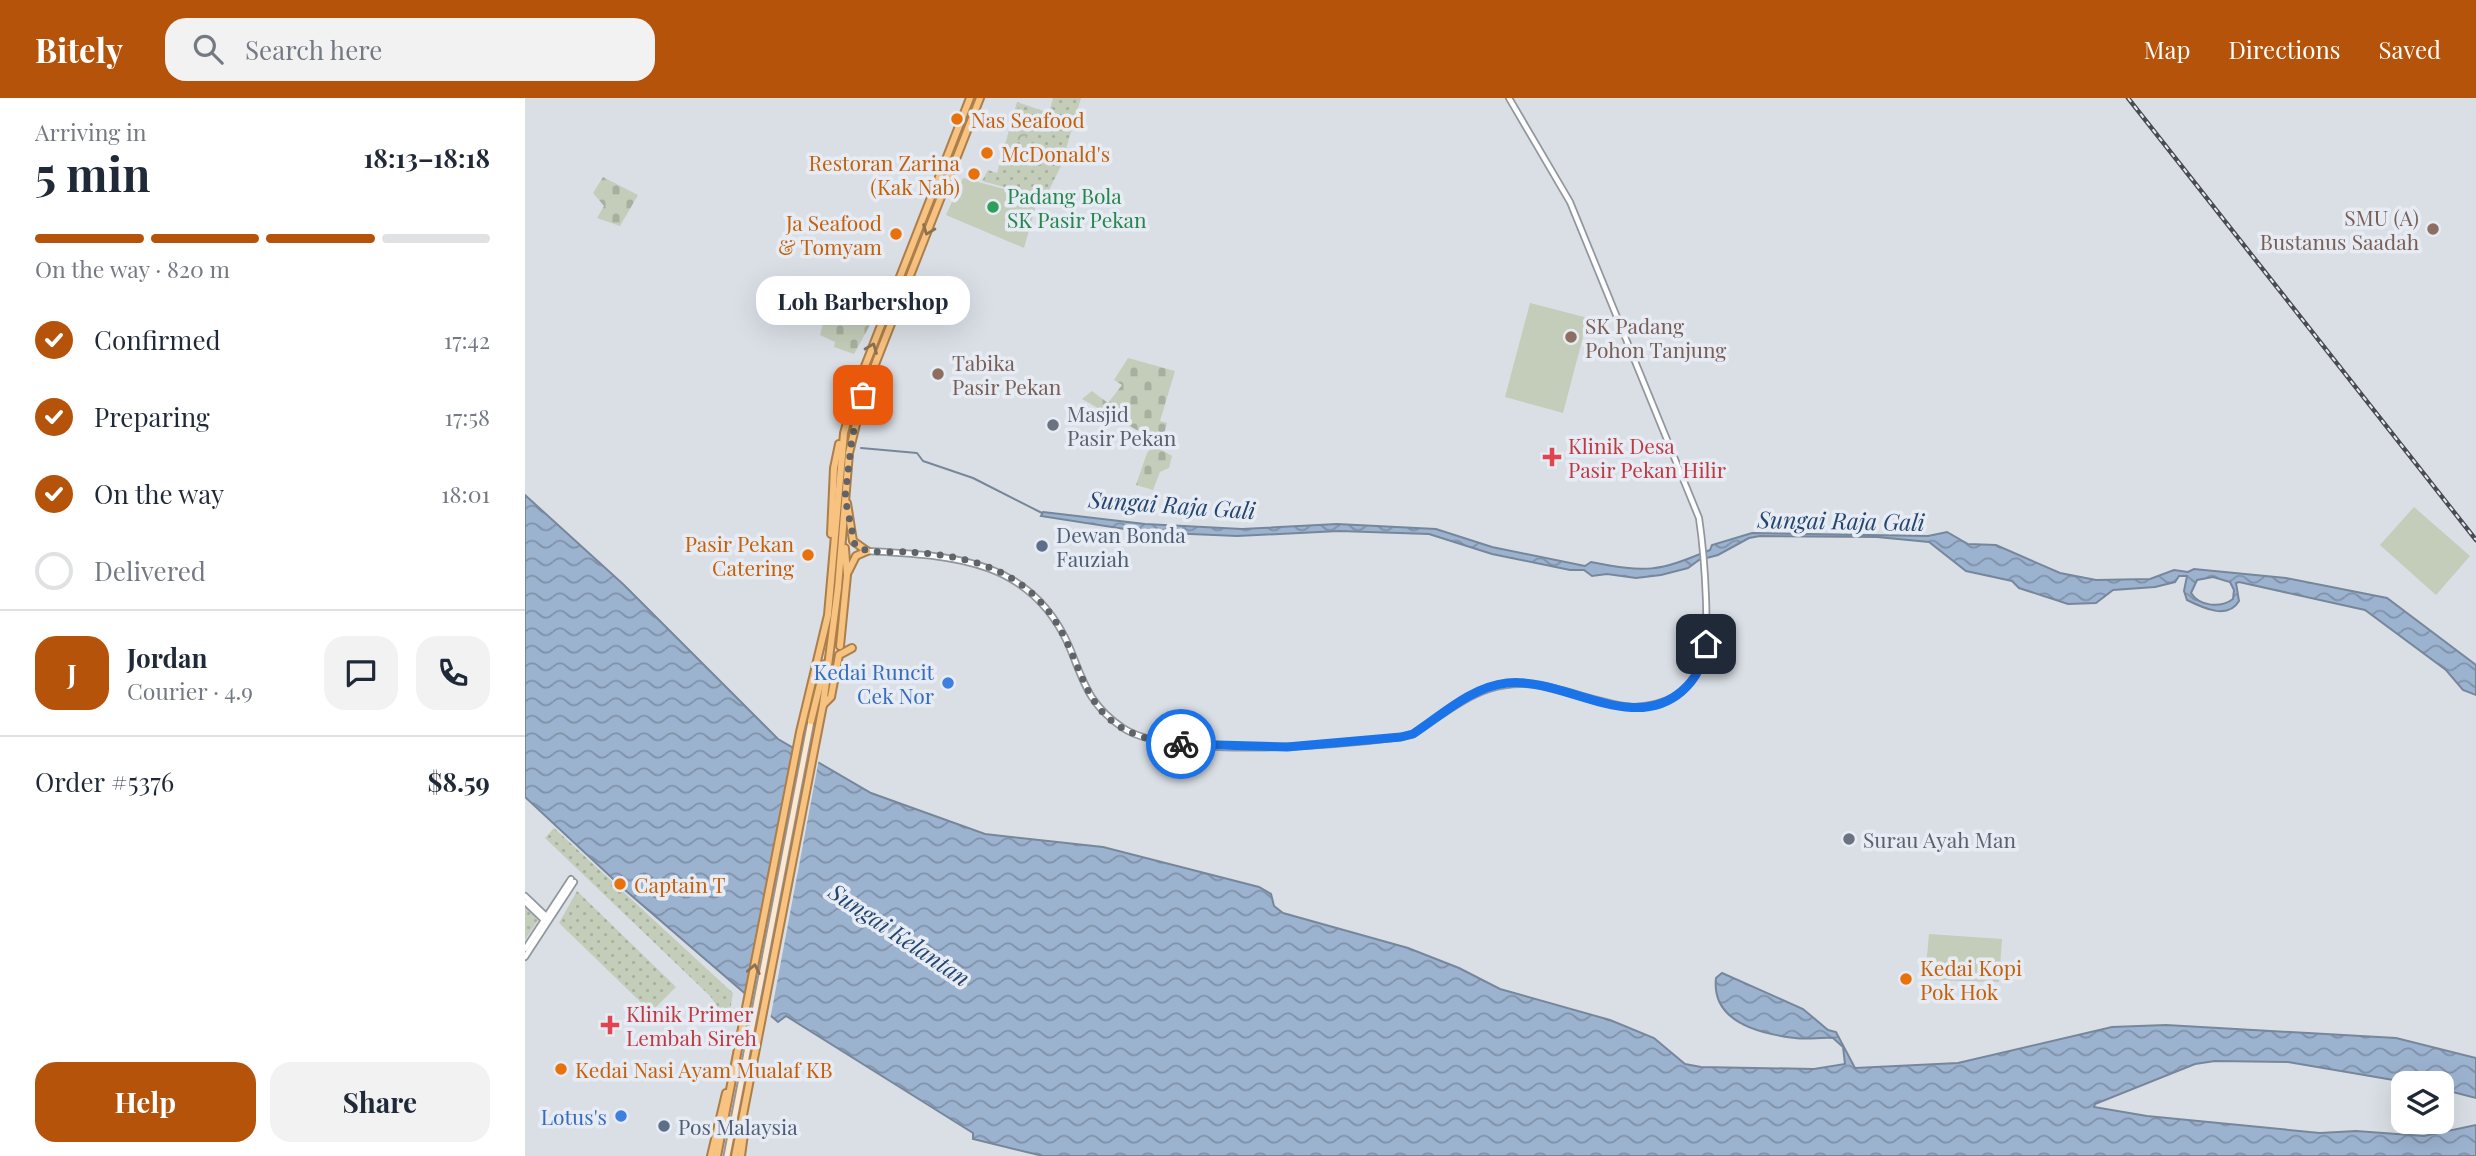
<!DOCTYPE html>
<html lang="en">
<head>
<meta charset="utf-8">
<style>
  body { margin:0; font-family:"Playfair Display",serif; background:#f2f2f3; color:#1f2937; height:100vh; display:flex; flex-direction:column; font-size:26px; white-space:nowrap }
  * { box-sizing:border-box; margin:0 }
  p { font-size:23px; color:#747a83 }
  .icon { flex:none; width:38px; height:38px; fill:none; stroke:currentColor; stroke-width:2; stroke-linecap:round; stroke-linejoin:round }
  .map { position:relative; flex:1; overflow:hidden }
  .details { display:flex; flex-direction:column; background:#fff; width:525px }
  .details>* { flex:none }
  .fabs { position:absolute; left:1866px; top:973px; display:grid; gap:14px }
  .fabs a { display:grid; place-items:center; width:63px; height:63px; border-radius:14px; background:#fff; box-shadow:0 7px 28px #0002; font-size:35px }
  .pin { position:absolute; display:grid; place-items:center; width:60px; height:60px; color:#fff; margin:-30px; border-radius:14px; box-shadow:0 4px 10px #0006 }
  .courier { position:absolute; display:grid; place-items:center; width:70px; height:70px; margin:-35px; border:5px solid #1a73e8; border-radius:50%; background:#fff; color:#222; box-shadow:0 2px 9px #0007 }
  .bubble { position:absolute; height:49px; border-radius:21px; background:#fff; box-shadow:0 7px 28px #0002; font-size:23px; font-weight:700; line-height:49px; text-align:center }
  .headline em { font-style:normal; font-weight:700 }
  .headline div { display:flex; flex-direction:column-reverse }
  .headline { display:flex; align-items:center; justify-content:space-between; height:119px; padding:0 35px }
  h1 { font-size:46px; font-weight:700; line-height:52px }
  .bar { display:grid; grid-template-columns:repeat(4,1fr); gap:10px 7px; align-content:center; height:84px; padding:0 35px }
  .bar i { height:9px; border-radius:5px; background:#e0e1e3 }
  .bar .selected { background:#b45309 }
  .bar p { grid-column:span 4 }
  .line { display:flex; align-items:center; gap:18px; padding:0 35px; border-top:2px solid #e0e1e3 }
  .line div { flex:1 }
  .round { display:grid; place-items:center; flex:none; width:74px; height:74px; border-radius:21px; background:#f2f2f3 }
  ol { padding:0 35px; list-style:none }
  li { display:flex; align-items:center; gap:21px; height:77px }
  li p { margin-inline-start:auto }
  li .icon { padding:7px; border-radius:50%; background:#b45309; color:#fff; stroke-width:4 }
  li:last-child { color:#747a83 }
  li i { width:38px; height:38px; border:4px solid #e0e1e3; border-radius:50% }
  .cta { display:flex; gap:14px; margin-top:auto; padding:14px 35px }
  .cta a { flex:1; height:80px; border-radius:21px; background:#b45309; color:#fff; font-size:28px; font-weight:700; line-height:80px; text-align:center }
  .cta a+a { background:#f2f2f3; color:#1f2937 }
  header { display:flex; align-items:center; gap:42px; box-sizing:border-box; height:98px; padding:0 35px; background:#b45309; color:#fff }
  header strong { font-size:33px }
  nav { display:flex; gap:38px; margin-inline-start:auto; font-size:24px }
  .search { width:490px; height:63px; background:#f2f2f3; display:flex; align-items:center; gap:18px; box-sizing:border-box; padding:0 24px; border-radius:21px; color:#747a83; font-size:26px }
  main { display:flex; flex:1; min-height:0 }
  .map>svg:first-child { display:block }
  .grass { fill:url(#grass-dots) }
  .forest { fill:url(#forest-crowns) }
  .cemetery { fill:url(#cemetery-stones) }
  .pitch { fill:#c3cdb9 }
  .water { fill:url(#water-waves); stroke:#76879c; stroke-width:2; fill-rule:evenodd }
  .pier { fill:#dadfe6 }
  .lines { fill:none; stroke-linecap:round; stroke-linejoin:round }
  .stream { stroke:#76879c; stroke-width:2 }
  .tertiary-casing { stroke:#92979e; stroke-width:8 }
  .secondary-casing { stroke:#92979e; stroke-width:9 }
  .trunk-casing { stroke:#ab7f4b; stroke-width:10 }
  .tertiary { stroke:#fff; stroke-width:4.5 }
  .secondary { stroke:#fde8cf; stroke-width:5 }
  .trunk { stroke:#f8c280; stroke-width:6 }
  .rail-casing { stroke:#484b4f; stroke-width:4.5 }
  .rail { stroke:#e7ecf4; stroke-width:2; stroke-dasharray:5; stroke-linecap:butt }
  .oneway { stroke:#8b7152 }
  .done { stroke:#606367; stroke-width:7; stroke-dasharray:0 12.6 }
  .route { stroke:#1a73e8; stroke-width:9 }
  .food-dot { fill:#e8710a; stroke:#e7ecf4; stroke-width:2.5 }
  .leisure-dot { fill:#2e9e5b; stroke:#e7ecf4; stroke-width:2.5 }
  .education-dot { fill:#8d6e63; stroke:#e7ecf4; stroke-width:2.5 }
  .worship-dot { fill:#6b7280; stroke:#e7ecf4; stroke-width:2.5 }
  .health-dot { fill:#e0444e; stroke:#e7ecf4; stroke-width:2.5 }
  .service-dot { fill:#5c6f8a; stroke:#e7ecf4; stroke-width:2.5 }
  .shop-dot { fill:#3f7fe0; stroke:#e7ecf4; stroke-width:2.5 }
  .labels { text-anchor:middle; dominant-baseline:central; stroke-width:7; stroke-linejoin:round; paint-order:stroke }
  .food-label { font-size:21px; fill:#c56008; stroke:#e7ecf4; text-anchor:start }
  .leisure-label { font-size:21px; fill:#27864d; stroke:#e7ecf4; text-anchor:start }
  .education-label { font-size:21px; fill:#785e54; stroke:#e7ecf4; text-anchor:start }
  .worship-label { font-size:21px; fill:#5b616d; stroke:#e7ecf4; text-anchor:start }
  .health-label { font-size:21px; fill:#be3a42; stroke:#e7ecf4; text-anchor:start }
  .service-label { font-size:21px; fill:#4e5e75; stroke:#e7ecf4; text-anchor:start }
  .shop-label { font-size:21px; fill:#366cbe; stroke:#e7ecf4; text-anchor:end }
  .water-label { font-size:23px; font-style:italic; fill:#24466e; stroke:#e7ecf4 }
</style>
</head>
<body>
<header>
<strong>Bitely</strong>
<div class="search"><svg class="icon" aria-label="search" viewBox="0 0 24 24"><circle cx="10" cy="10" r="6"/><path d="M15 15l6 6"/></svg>Search here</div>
<nav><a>Map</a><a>Directions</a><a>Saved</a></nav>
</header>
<main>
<section class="details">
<div class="headline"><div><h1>5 min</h1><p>Arriving in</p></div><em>18:13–18:18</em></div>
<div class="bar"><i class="selected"></i><i class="selected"></i><i class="selected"></i><i></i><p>On the way · 820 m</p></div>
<ol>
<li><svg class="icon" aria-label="check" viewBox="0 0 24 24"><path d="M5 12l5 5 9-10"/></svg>Confirmed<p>17:42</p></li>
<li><svg class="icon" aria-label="check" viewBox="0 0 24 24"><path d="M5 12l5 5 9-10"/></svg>Preparing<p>17:58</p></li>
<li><svg class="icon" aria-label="check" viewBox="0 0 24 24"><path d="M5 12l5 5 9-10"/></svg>On the way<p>18:01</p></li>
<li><i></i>Delivered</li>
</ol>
<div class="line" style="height:126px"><b class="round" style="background:#b45309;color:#fff">J</b><div><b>Jordan</b><p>Courier · 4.9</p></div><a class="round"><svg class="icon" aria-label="chat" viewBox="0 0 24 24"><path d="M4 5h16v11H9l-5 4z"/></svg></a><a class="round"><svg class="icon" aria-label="phone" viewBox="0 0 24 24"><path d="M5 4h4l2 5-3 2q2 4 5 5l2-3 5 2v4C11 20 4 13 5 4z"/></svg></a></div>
<div class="line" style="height:91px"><div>Order #5376</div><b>$8.59</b></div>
<div class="cta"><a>Help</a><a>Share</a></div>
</section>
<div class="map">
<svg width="1951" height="1058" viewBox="0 0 1951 1058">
  <defs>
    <pattern id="grass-dots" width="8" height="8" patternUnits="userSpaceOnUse" patternTransform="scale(1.75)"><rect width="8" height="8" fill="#c3cdb9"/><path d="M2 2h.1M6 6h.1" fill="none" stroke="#a7b09f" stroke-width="1.8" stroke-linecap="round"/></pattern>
    <pattern id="forest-crowns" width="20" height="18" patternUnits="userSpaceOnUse" patternTransform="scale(1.75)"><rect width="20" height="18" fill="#c3cdb9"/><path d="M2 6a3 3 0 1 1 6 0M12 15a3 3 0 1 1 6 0" fill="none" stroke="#a7b09f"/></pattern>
    <pattern id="cemetery-stones" width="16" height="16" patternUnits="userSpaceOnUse" patternTransform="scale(1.75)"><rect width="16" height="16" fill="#c3cdb9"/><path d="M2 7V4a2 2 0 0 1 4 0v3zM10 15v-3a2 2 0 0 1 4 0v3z" fill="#a7b09f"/></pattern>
    <pattern id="water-waves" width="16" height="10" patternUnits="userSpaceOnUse" patternTransform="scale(1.75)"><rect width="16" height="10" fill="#9cb3d0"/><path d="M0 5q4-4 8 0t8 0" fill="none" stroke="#7f91a8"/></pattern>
  </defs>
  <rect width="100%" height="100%" fill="#dadfe6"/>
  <!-- grass -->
  <g class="grass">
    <polygon points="528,0 556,0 536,68 520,100 457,83 463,72 472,75 492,4 524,15"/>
    <polygon points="29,730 208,895 205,913 198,916 185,898 20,740"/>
    <polygon points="52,793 151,889 126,914 34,825"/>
    <polygon points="0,809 13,822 0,842"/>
  </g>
  <!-- forest -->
  <polygon class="forest" points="492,8 498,13 499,25 507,33 497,43 482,41"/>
  <!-- cemetery -->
  <g class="cemetery">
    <polygon points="78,79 113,97 95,128 72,120 79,108 68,95"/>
    <polygon points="318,195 327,202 327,207 351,216 329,256 309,249 310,244 295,237 300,218 306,219"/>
    <polygon points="603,260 650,273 635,323 642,325 635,351 647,358 644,370 635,374 628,392 611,387 622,355 629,347 626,340 557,301 567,293 583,305 597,287 589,282"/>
    <polygon points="321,276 330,282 316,310 313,308"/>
  </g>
  <!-- pitch -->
  <g class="pitch">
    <polygon points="438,80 513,100 499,150 421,117"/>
    <polygon points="1005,205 1063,220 1038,315 980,299"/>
    <polygon points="1889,409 1945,458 1911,497 1855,447"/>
    <polygon points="1404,836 1477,841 1474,884 1400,882"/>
  </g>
  <!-- water -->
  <g class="water">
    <path d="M0 397 99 487 253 641 346 695 460 736 578 749 734 789 746 796 749 808 758 815 883 850 934 870 975 891 1085 922 1129 940 1160 966 1176 969 1289 971 1320 966 1318 949 1308 940C1295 939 1283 942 1270 940 1236 936 1186 924 1191 880L1197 875 1278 911 1303 932 1311 934 1330 970 1433 965 1587 929 1641 927 1871 940 1951 960V1000L1916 991V985H1886L1763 964 1690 963 1670 966 1570 1006 1569 1009 1622 1018 1795 1035 1831 1033 1899 1038 1951 1027V1058H518L448 1041V1035L261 918 253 924 100 792 0 699Z"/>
    <path d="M518 414 620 426 717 431 812 426 911 431 967 449 1060 468 1066 464C1122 475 1132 474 1185 452L1187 447 1227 435 1403 438 1422 434 1443 446 1471 447 1535 475 1571 482 1625 481 1649 472 1663 474 1669 471 1761 480 1862 500 1951 567V597L1938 592 1921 572 1840 512 1714 484 1711 485 1714 503C1703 522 1678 510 1662 502L1659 493 1662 478H1654L1650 484 1630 489 1588 492 1571 505 1543 506 1494 490 1487 483 1441 473 1404 444 1352 439 1235 438 1224 440 1193 457 1174 462 1163 470 1136 477 1111 480 1082 476 1067 478 1059 472H1045L967 456 904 436 814 433 712 438 619 434 516 418ZM1688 479 1705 484 1709 492 1708 501C1696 510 1675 509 1666 495L1672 482Z"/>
  </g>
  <!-- pier -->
  <polygon class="pier" points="271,648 294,661 245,922 220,900"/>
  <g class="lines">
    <!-- stream -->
    <polyline class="stream" points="336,350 392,355 398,363 448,380 517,415"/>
    <!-- tertiary casing -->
    <g class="tertiary-casing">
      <g id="tertiary">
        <path d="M342 453C425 458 505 459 544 548 559 584 563 606 598 630 647 662 816 647 876 639L888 636C941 601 969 573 1036 592 1060 598 1084 607 1109 609 1178 606 1183 557 1181 501 1180 474 1178 447 1174 420L1045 104 984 0"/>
        <polyline points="0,798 22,819"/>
        <polyline points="0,804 19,822"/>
        <polyline points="0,851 46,781"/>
        <polyline points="0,859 49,784"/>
      </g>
    </g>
    <!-- secondary casing -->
    <g class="secondary-casing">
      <polyline id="secondary" points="202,1058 286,623"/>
    </g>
    <!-- trunk casing -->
    <g class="trunk-casing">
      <g id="trunk">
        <polyline points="322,405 328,443 342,453"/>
        <polyline points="306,436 309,370 314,346"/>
        <polyline points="323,474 331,458 342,453"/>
        <polyline points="315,548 322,477 320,450"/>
        <polyline points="298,607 306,599 314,557 327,550"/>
        <polyline points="286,623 300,566"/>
        <polyline points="186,1058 201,995"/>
        <polyline points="192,1058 275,634 303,517 319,335 333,286 445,0"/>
        <polyline points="210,1058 298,607 313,490 324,355 338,297 455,0"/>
        <polyline points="216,1058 220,1029"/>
      </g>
    </g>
    <!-- tertiary -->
    <use href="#tertiary" class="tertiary"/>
    <!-- secondary -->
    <use href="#secondary" class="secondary"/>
    <!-- trunk -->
    <use href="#trunk" class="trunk"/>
    <!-- rail casing -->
    <g class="rail-casing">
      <polyline id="rail" points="1603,0 1951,442"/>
    </g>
    <!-- rail -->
    <use href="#rail" class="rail"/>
  </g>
  <!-- one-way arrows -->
  <defs><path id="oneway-chevron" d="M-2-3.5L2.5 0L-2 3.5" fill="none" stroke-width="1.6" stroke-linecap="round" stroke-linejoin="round" transform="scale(1.75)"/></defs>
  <g class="oneway">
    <use href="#oneway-chevron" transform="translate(403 132) rotate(111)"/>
    <use href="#oneway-chevron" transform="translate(347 250) rotate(-69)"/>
    <use href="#oneway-chevron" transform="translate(229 871) rotate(-79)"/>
  </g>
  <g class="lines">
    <!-- done -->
    <path class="done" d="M338 297 327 340 320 400 330 447C344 457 366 453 382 454 424 456 470 464 503 492 573 550 535 636 656 646"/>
    <!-- route -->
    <path class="route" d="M656 646 762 649 876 639 888 636C917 617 946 589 982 585 1039 579 1107 637 1157 593 1172 580 1179 564 1181 546"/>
  </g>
  <!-- markers -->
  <g class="food-dot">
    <circle cx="432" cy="21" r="7"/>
    <circle cx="462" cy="55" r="7"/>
    <circle cx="449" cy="76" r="7"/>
    <circle cx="371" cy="136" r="7"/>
    <circle cx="283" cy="457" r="7"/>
    <circle cx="95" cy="786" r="7"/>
    <circle cx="1381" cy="881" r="7"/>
    <circle cx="36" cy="971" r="7"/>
  </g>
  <circle class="leisure-dot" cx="468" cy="109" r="7"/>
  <g class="education-dot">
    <circle cx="1908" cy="131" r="7"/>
    <circle cx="1046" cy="239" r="7"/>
    <circle cx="413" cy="276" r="7"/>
  </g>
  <g class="worship-dot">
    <circle cx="528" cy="327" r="7"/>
    <circle cx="1324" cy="741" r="7"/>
  </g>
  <g class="health-dot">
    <path d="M1023.5 348.5h7v7h7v7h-7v7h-7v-7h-7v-7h7z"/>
    <path d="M81.5 916.5h7v7h7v7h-7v7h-7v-7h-7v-7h7z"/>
  </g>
  <g class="service-dot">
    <circle cx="517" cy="448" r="7"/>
    <circle cx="139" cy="1028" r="7"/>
  </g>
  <g class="shop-dot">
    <circle cx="423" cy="585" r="7"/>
    <circle cx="96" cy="1018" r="7"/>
  </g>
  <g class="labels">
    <!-- food labels -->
    <g class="food-label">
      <text x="446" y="21">Nas Seafood</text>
      <text x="476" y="55">McDonald's</text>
      <text x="435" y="64" text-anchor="end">Restoran Zarina<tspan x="435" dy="24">(Kak Nab)</tspan></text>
      <text x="357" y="124" text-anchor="end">Ja Seafood<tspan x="357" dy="24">&amp; Tomyam</tspan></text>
      <text x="269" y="445" text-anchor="end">Pasir Pekan<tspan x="269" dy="24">Catering</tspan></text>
      <text x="109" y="786">Captain T</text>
      <text x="1395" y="869">Kedai Kopi<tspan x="1395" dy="24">Pok Hok</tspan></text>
      <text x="50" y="971">Kedai Nasi Ayam Mualaf KB</text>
    </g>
    <!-- leisure labels -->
    <g class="leisure-label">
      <text x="482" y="97">Padang Bola<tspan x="482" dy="24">SK Pasir Pekan</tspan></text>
    </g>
    <!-- education labels -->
    <g class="education-label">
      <text x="1894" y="119" text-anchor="end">SMU (A)<tspan x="1894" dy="24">Bustanus Saadah</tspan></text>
      <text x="1060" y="227">SK Padang<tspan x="1060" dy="24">Pohon Tanjung</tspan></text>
      <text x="427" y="264">Tabika<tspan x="427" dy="24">Pasir Pekan</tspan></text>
    </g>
    <!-- worship labels -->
    <g class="worship-label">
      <text x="542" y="315">Masjid<tspan x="542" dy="24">Pasir Pekan</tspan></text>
      <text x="1338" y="741">Surau Ayah Man</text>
    </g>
    <!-- health labels -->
    <g class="health-label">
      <text x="1043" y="347">Klinik Desa<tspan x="1043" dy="24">Pasir Pekan Hilir</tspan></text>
      <text x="101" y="915">Klinik Primer<tspan x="101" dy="24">Lembah Sireh</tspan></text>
    </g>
    <!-- service labels -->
    <g class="service-label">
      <text x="531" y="436">Dewan Bonda<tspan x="531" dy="24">Fauziah</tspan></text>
      <text x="153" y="1028">Pos Malaysia</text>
    </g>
    <!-- shop labels -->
    <g class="shop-label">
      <text x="409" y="573">Kedai Runcit<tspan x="409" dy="24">Cek Nor</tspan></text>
      <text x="82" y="1018">Lotus's</text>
    </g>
    <!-- water labels -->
    <g class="water-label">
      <text transform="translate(647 406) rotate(4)">Sungai Raja Gali</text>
      <text transform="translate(1316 422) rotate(1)">Sungai Raja Gali</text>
      <text transform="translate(375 836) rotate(34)">Sungai Kelantan</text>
    </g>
  </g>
</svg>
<div class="fabs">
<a><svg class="icon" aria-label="layers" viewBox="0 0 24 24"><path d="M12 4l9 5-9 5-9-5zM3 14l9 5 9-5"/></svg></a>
</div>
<div class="pin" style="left:338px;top:297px;background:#ea580c"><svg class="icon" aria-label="bag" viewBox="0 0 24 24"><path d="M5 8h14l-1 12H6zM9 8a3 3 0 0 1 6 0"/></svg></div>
<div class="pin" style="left:1181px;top:546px;background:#1f2937"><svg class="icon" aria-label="home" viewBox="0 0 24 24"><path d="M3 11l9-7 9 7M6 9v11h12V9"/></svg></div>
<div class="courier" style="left:656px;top:646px"><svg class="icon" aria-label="bike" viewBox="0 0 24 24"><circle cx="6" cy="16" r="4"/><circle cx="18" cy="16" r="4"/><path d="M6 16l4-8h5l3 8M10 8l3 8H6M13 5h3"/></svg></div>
<div class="bubble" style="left:231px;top:178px;width:214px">Loh Barbershop</div>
</div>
</main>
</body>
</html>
